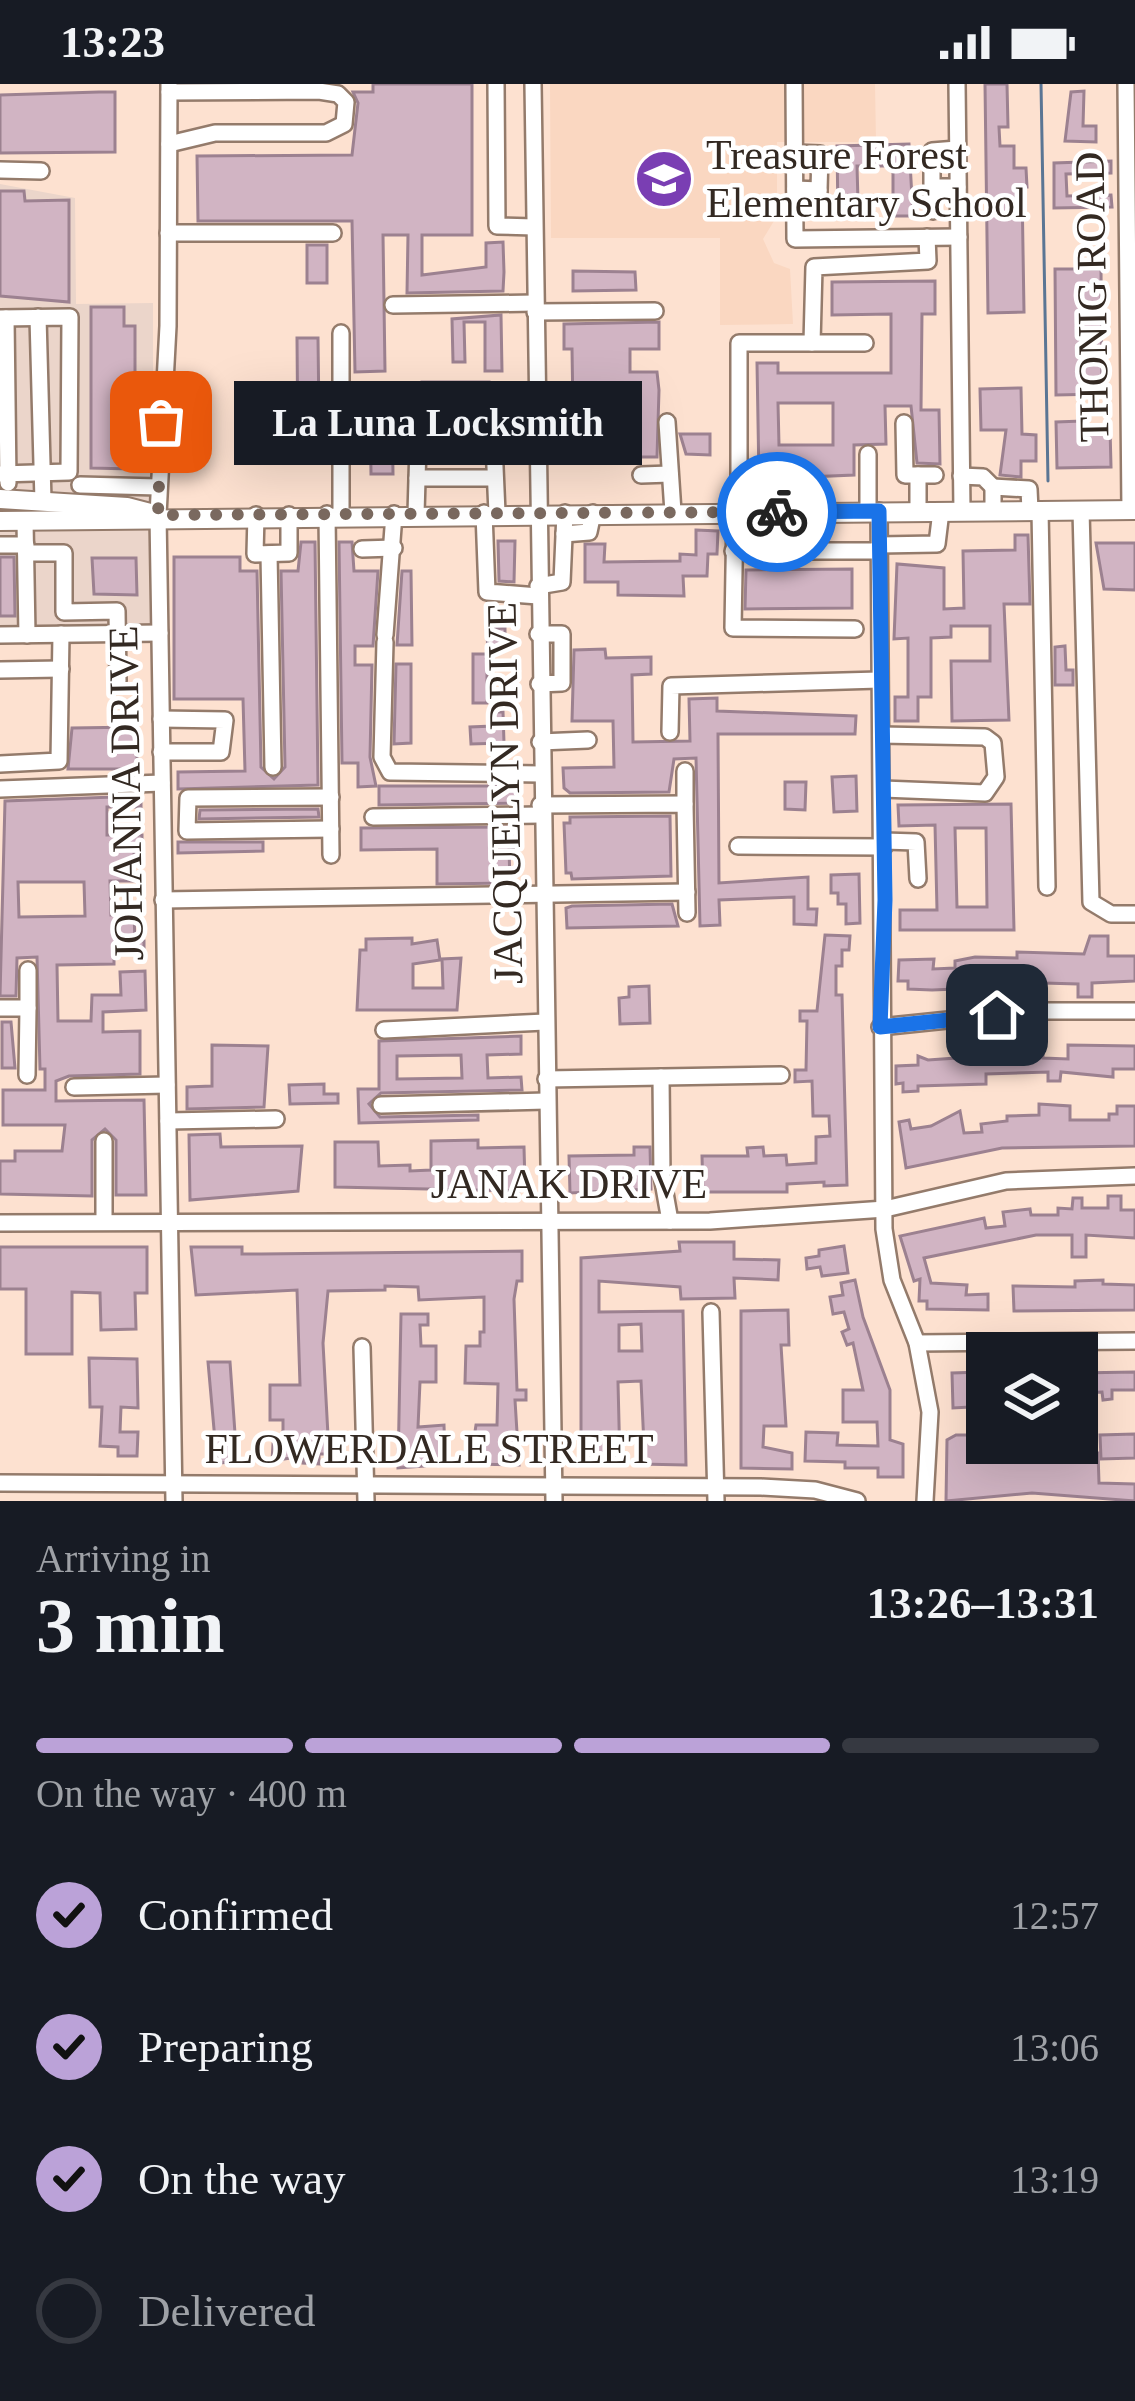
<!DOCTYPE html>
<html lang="en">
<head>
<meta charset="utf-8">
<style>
  body { margin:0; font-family:Georgia,serif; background:#242831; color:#f1f3f6; height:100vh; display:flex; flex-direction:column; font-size:45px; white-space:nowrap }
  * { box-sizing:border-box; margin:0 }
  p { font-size:39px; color:#9ea1a6 }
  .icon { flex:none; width:66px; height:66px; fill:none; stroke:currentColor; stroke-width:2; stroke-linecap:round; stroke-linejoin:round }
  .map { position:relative; height:1417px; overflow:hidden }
  .details { display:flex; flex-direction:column; background:#171b24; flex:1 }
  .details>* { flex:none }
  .tools { position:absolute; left:966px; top:1248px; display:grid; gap:24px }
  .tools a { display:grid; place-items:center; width:132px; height:132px; border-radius:0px; background:#171b24; box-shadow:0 12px 48px #0002; font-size:60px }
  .pin { position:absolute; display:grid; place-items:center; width:102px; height:102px; color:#fff; margin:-51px; border-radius:24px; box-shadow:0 6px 18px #0006 }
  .courier { position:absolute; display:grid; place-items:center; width:120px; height:120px; margin:-60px; border:9px solid #1a73e8; border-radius:50%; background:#fff; color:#222; box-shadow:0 3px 15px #0007 }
  .bubble { position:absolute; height:84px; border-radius:0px; background:#171b24; box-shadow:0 12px 48px #0002; font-size:39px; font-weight:700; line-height:84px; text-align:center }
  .head em { font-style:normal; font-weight:700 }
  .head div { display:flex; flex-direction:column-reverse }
  .head { display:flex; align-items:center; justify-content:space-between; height:204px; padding:0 36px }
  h1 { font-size:78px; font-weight:700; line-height:90px }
  .bar { display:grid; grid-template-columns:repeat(4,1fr); gap:18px 12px; align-content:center; height:144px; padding:0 36px }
  .bar i { height:15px; border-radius:9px; background:#363941 }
  .bar .selected { background:#bba2d8 }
  .bar p { grid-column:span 4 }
  ol { padding:0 36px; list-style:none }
  li { display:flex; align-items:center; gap:36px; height:132px }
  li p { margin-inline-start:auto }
  li .icon { padding:12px; border-radius:50%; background:#bba2d8; color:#111; stroke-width:4 }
  li:last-child { color:#9ea1a6 }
  li i { width:66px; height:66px; border:6px solid #363941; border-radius:50% }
  .status { display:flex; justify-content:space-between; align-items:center; height:84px; padding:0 60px; background:#171b24; direction:ltr }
  .status svg { height:33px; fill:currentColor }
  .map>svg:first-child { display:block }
  .commercial { fill:#ebd5ca }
  .built { fill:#fad7c1 }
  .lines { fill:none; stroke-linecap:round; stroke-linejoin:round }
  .stream { stroke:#5a7594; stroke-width:3 }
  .building { fill:#d1b4c3; stroke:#9c8190; stroke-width:3; fill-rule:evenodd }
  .minor-casing { stroke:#947b6b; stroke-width:20 }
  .major-casing { stroke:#947b6b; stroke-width:22 }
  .minor { stroke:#fff; stroke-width:15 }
  .major { stroke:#fff; stroke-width:18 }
  .done { stroke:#7a695f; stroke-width:12; stroke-dasharray:0 21.6 }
  .route { stroke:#1a73e8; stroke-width:15 }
  .labels { text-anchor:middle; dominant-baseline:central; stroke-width:9; stroke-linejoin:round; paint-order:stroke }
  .poi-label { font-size:42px; fill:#332922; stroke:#fff; text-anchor:start }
  .street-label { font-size:42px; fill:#332922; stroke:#fff }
</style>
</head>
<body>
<div class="status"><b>13:23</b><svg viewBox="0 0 49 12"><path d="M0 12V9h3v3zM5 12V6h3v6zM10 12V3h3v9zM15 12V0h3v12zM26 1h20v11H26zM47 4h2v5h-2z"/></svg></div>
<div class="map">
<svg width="1135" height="1417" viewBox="0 0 1135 1417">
  <rect width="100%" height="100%" fill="#fde1d0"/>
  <!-- commercial -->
  <polygon class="commercial" points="0,100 75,114 76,220 153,219 153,543 0,545"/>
  <!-- built -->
  <polygon class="built" points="550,0 875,0 876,58 777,58 777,132 763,155 774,179 790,185 793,240 720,241 720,154 551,154"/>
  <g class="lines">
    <!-- stream -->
    <polyline class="stream" points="1041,0 1048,397"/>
  </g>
  <!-- building -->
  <g class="building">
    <polygon points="373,0 472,0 472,151 422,151 422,191 486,183 486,159 503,158 504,188 503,207 407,209 408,151 383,151 385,287 355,288 352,137 198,137 197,72 352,71 358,19 353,8 373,8"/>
    <polygon points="985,0 1007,0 1008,43 999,43 1000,62 1014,62 1014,84 1026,84 1027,103 1022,103 1024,228 988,229"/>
    <polygon points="1084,7 1083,42 1096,42 1096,58 1065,57 1071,8"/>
    <polygon points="99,8 115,8 115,68 0,69 0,11"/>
    <polygon points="909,60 913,132 893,132 893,82 857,82 858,117 873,117 874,132 838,131 837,62"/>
    <polygon points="1111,77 1111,89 1066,90 1067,112 1111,111 1112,123 1054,124 1054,79"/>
    <polygon points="0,107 24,107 25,117 69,116 69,218 0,212"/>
    <rect x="307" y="161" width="20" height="38"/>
    <polygon points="1055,185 1101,185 1102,310 1056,311"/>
    <polygon points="573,187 635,188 636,206 573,207"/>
    <path d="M935 197V230H922L921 326H939L940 380 917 379 911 322H885L886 360 854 361V391L759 395 757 279H778V289H891V230L832 231V198ZM778 319H833V361H779Z"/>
    <polygon points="91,223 124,223 124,242 135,242 135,305 124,305 125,328 141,328 141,359 133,359 132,385 91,384"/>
    <polygon points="501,231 502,287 485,287 485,238 464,238 465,278 453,278 452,235"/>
    <polygon points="659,238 659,265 630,265 630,288 657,288 659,306 657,373 636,373 635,326 573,327 572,265 564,265 564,240"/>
    <polygon points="297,254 318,254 319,334 329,334 329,370 298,371"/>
    <polygon points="422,298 489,298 489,336 422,340"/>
    <polygon points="1021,304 1022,350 1036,351 1036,377 1021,377 1021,393 1000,391 1006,346 981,346 980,305"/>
    <polygon points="370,317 392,317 393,390 371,390"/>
    <polygon points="1082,337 1083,345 1110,344 1111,383 1057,384 1056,338"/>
    <polygon points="680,350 710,350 710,371 686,370"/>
    <polygon points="696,446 718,447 717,470 708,470 707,492 683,492 684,512 618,511 618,498 585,498 585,460 605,460 604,478 680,477 680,470 696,471"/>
    <polygon points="1015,451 1028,451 1030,520 1004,520 1009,636 952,637 951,577 990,577 990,542 951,542 951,553 931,554 931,613 918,613 918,637 895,637 895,613 908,613 908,554 894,555 897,480 944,484 944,525 964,524 963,467 1015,466"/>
    <polygon points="498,457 515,457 514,498 499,497"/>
    <polygon points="301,458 315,458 318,701 178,705 178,688 245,687 243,615 174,615 174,473 240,473 240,487 257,487 261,683 274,695 285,683 281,487 298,487"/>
    <polygon points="339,458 352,458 354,487 378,487 373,562 355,562 355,581 372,581 370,673 376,702 358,703 358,679 342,679"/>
    <polygon points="1096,459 1135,459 1135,506 1104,505"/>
    <polygon points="0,473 14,473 15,532 0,532"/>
    <polygon points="92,474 136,474 137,511 94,510"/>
    <polygon points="852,485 852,524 745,525 746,486"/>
    <polygon points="402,487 411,487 412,561 397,561"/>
    <polygon points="505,544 505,567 488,574 487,545"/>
    <polygon points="1065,562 1066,586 1073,586 1073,601 1055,601 1055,563"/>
    <polygon points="605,565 606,574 651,573 651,590 632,591 633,658 690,657 689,615 717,614 717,627 856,632 855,650 718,650 719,799 808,793 808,825 817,825 816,841 794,840 794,813 719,816 720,841 700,842 696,674 674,675 669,708 570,709 564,704 563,684 614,683 613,637 572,637 574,566"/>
    <rect x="473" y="570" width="14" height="49"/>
    <polygon points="396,580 411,580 411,659 394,660"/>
    <polygon points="493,628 503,628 504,659 471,660 470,643 493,642"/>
    <polygon points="137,643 137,685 68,685 72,644"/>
    <polygon points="856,692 857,727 834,728 832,693"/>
    <polygon points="785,698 806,698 805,726 785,725"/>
    <polygon points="379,702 519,702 519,719 379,721"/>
    <path d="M141 712V723H107V751H142V770H134V797H110L111 831H134L135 857H144V868H114V880L57 881 58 937H91L92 911H121L120 888 145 887 146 926 103 928V948L140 947V990L69 992 56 997V1017L144 1016 146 1111H116V1056L105 1045 92 1056V1112L0 1110V1077H15V1067H62L65 1041H3V1006H45V985H40L37 873 17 874 16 912H0L5 717ZM18 798H84L85 832 19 833Z"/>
    <path d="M1011 720 1014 846H900V826H937L935 741 899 742 898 721ZM955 744H986L987 823H957Z"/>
    <polygon points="318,725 319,733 199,735 200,726"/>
    <polygon points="670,732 671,792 572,795 571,789 566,789 564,739 570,739 570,733"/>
    <polygon points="517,743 517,764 509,764 510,799 437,800 437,765 361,766 361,744"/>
    <polygon points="178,758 263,758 263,767 178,769"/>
    <polygon points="859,790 860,839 846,840 846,820 838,820 838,809 831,809 831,791"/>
    <polygon points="672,820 678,842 567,844 566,824 572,822"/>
    <polygon points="825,851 850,852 849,866 842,866 842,882 836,882 836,911 842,911 847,1101 824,1102 824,1098 787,1100 787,1108 703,1108 702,1072 748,1072 747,1064 763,1063 764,1072 786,1071 787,1081 816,1079 816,1053 830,1052 829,1032 813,1032 812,997 795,998 795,986 806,986 807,937 800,937 800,927 817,927"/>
    <polygon points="1090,852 1108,852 1108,872 1135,872 1135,897 1092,899 1092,913 1078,913 1078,900 1004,898 1004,903 932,906 908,905 908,897 898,897 899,876 934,875 933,885 955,884 955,877 975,873 1017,874 1017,868 1084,870"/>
    <polygon points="412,854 412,860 437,856 440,876 413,880 413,904 443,904 442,875 461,874 457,926 357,926 360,866 366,866 366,855"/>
    <polygon points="649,902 650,939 620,940 619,914 629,913 629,903"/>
    <polygon points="2,938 11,938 15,984 2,984"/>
    <path d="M521 952V970L487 971 488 994 521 993 522 1006 381 1009 369 1020 380 1033 478 1031V1036L359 1039 358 1005H379V957ZM461 971 462 994 397 995V972Z"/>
    <polygon points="212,961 268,962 264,1023 187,1025 187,1003 212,1002"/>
    <polygon points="1068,961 1135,962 1135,985 1113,985 1113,993 1061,988 1060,997 1048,997 1048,988 986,990 986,1000 918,1002 918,1007 903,1008 903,999 896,1000 896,982 918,981 918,972 928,976 956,974 955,968 1043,962 1043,974 1068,975"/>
    <polygon points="324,1000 324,1010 338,1010 338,1019 290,1020 289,1001"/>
    <polygon points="1039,1020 1070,1022 1070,1036 1109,1036 1109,1030 1117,1030 1117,1022 1135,1022 1135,1062 1002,1064 906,1084 899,1038 909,1036 911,1045 931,1042 960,1027 964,1049 982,1048 981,1040 1007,1037 1007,1032 1039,1031"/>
    <polygon points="220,1050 221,1063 302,1062 298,1107 190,1116 189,1051"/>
    <polygon points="478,1056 478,1064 524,1063 525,1100 519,1100 519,1107 335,1103 335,1058 378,1058 379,1082 410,1081 410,1087 431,1086 431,1057"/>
    <polygon points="634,1063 650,1063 651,1105 570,1109 569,1072 634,1071"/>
    <polygon points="1108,1112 1121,1112 1121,1126 1135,1126 1135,1154 1086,1151 1086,1173 1072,1173 1072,1151 1036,1151 924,1174 931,1199 967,1201 966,1211 988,1210 988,1226 927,1225 927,1217 919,1217 920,1195 914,1197 900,1152 984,1134 986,1144 1005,1142 1003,1128 1030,1125 1031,1131 1058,1131 1058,1124 1072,1125 1073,1114 1082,1114 1082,1124 1108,1124"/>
    <path d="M679 1158H734V1175L779 1176 778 1196 734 1194 735 1214 681 1215 680 1203 599 1197V1228L683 1227 686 1381 639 1380V1362H644L641 1297 618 1298 620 1380H581V1174L680 1167ZM641 1240 642 1267H619V1241Z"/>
    <polygon points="844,1162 848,1189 822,1192 820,1183 807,1185 806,1174 819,1172 819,1166"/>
    <polygon points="0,1163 147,1163 147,1209 135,1209 136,1245 101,1246 100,1209 72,1208 72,1270 26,1270 26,1205 0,1205"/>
    <polygon points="191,1163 242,1163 242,1170 261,1170 522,1167 522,1197 517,1197 514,1215 517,1306 526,1306 526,1316 515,1316 519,1381 470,1380 476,1341 497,1341 498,1300 465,1299 466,1262 480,1262 480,1248 484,1248 484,1213 419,1216 418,1203 385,1202 385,1206 328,1207 323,1259 329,1370 319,1370 319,1380 303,1379 303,1372 272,1377 273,1360 283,1360 283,1336 270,1336 270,1301 300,1301 297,1206 196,1211"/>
    <polygon points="855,1196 863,1233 890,1306 890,1356 903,1360 903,1393 878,1393 878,1384 845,1384 845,1378 805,1377 806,1348 838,1349 837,1361 878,1362 877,1338 843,1338 843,1306 863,1306 853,1259 847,1261 842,1248 849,1245 844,1228 833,1230 830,1213 843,1211 841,1199"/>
    <polygon points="1103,1196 1103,1200 1135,1201 1135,1226 1014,1227 1013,1202 1075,1203 1075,1197"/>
    <polygon points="788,1226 789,1261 781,1261 786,1342 764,1342 763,1363 792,1369 792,1385 741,1384 741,1227"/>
    <polygon points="401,1230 428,1230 428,1241 420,1241 421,1262 436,1262 436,1298 420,1298 418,1343 444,1341 445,1372 425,1382 398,1384"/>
    <polygon points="89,1274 137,1275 138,1324 121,1323 120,1348 138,1348 137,1372 118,1372 118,1363 100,1362 102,1323 90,1323"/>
    <polygon points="208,1278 230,1278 237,1378 217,1379"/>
    <polygon points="982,1288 982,1307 976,1307 970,1323 953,1324 952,1289"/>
    <polygon points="1135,1288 1135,1306 1112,1306 1112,1315 1103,1316 1102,1308 1077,1309 1077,1289"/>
    <polygon points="1135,1350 1135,1374 1101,1375 1100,1351"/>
    <polygon points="956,1351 984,1351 985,1376 1019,1376 1019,1368 1079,1373 1078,1369 1098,1369 1099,1399 1135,1400 1135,1417 1032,1409 946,1417 947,1356"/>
  </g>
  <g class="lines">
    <!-- minor casing -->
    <g class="minor-casing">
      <g id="minor">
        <polyline points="169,0 168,242 158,431 174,1417"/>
        <polyline points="496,0 497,142 534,143"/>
        <polyline points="533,0 554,1417"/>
        <polyline points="794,0 795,155 959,153"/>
        <polyline points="957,0 962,427"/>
        <polyline points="1126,0 1130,426"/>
        <polyline points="169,60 215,49 326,49 344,40 346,18 338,10 319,7 169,8"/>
        <polyline points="957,65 932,67 932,103 958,103"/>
        <polyline points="795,69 820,70 819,106 795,105"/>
        <polyline points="0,86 41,87"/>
        <polyline points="932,103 933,127"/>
        <polyline points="819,125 819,106"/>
        <polyline points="168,149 333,149"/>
        <polyline points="393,221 535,219"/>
        <polyline points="535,228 655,227"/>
        <polyline points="38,233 43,417"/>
        <polyline points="0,234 70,233 69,388 0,390"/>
        <polyline points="6,234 8,399"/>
        <polyline points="341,249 341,431"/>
        <polyline points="812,259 814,183 928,177 927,153"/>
        <polyline points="667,338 673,428"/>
        <polyline points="904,339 905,391 935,391"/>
        <polyline points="494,360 507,344 510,310 536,309"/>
        <polyline points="641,391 670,390"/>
        <polyline points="918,391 918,427"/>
        <polyline points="961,392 983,393 993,403"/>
        <polyline points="417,394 495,394"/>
        <polyline points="80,401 159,403"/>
        <polyline points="993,426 993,403 1029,405 1030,426"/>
        <polyline points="1040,426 1047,803"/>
        <polyline points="1081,426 1091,818 1111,830 1135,830"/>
        <polyline points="868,427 868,370"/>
        <polyline points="879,427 884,1145 892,1196 917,1259 930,1328 925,1417"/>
        <polyline points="735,428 733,544 855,545"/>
        <polyline points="739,428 739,259 865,259"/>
        <polyline points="484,429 487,508 538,512"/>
        <polyline points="327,430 331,771"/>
        <polyline points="416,430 418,361 494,360 497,429"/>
        <polyline points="256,431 255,470 289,469 289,431"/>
        <polyline points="25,437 27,551"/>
        <polyline points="564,450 589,448 593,429"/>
        <polyline points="0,461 26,461"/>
        <polyline points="879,461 937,460 941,427"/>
        <polyline points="362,465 394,464"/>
        <polyline points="733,467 879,467"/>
        <polyline points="812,467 813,427"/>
        <polyline points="26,469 64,469 64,528 117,527 118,597"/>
        <polyline points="269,470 273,683"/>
        <polyline points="538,502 562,498 565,429"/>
        <polyline points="538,550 562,550 562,599 539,600"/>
        <polyline points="0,551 160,549"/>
        <polyline points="385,551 394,430"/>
        <polyline points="385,558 382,673 390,688 540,690"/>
        <polyline points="0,586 61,585"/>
        <polyline points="161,635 225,636 221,668 161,668"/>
        <polyline points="670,648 671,602 879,596"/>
        <polyline points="881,651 985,653 993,659 996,693 985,709 883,705"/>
        <polyline points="540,658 588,656"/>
        <polyline points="0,680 59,677 61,550"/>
        <polyline points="685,687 685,720"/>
        <polyline points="0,705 162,699"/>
        <polyline points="331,713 188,714 187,747 331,745"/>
        <polyline points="540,721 685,720 687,829"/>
        <polyline points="373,733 540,731"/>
        <polyline points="884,757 916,758 918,795"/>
        <polyline points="738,762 884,763"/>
        <polyline points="163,816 687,808"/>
        <polyline points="0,924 28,924 27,991"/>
        <polyline points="28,924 28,886"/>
        <polyline points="880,943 1035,927 1135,927"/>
        <polyline points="384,946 545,938"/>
        <polyline points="661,993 662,1092 670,1137"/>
        <polyline points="546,995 781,991"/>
        <polyline points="74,1003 167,1001"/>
        <polyline points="381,1021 546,1017"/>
        <polyline points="168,1037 276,1035"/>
        <polyline points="104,1057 104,1138"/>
        <polyline points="0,1139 710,1137 885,1125 1006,1097 1135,1092"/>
        <polyline points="711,1228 716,1417"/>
        <polyline points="917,1259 1135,1257"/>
        <polyline points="362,1263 366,1417"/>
        <polyline points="0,1399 761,1403 815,1406 857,1417"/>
      </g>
    </g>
    <!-- major casing -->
    <g class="major-casing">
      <g id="major">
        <polyline points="0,415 127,423 154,430"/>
        <polyline points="0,437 1135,426"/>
      </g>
    </g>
    <!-- minor -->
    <use href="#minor" class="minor"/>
    <!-- major -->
    <use href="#major" class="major"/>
  </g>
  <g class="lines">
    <!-- done -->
    <polyline class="done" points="161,338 158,431 777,428"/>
    <!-- route -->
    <polyline class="route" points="777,428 879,427 885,816 880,943 997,931"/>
  </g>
  <!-- icons -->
  <defs>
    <g id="school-disc" transform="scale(3)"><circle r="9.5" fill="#7a3eb3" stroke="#fff"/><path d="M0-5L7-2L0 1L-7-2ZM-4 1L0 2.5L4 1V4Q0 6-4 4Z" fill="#fff"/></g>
  </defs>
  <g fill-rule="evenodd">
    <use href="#school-disc" x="664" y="95"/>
  </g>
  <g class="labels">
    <!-- poi labels -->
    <g class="poi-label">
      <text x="706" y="71">Treasure Forest<tspan x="706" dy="48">Elementary School</tspan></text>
    </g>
    <!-- street labels -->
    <g class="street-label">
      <text transform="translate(1092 213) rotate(-91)">THONIG ROAD</text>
      <text transform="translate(126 709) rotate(-91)">JOHANNA DRIVE</text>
      <text transform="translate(505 709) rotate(-91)">JACQUELYN DRIVE</text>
      <text x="569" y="1100">JANAK DRIVE</text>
      <text x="429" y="1365">FLOWERDALE STREET</text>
    </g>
  </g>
</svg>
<div class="tools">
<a><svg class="icon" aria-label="layers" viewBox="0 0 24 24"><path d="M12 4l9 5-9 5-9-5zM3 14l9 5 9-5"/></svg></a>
</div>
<div class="pin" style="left:161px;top:338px;background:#ea580c"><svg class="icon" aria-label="bag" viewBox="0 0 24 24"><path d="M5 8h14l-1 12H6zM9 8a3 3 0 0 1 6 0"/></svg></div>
<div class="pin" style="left:997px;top:931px;background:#1f2937"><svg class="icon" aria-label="home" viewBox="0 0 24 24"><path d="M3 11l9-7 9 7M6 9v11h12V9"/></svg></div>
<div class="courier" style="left:777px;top:428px"><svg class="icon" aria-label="bike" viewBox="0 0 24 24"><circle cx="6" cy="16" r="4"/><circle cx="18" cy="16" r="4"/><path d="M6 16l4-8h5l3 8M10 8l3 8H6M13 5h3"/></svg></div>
<div class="bubble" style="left:234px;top:297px;width:408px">La Luna Locksmith</div>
</div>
<section class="details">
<div class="head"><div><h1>3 min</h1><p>Arriving in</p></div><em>13:26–13:31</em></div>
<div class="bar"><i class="selected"></i><i class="selected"></i><i class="selected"></i><i></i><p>On the way · 400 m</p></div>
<ol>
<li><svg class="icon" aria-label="check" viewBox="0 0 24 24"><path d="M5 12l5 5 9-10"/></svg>Confirmed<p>12:57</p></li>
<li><svg class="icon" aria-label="check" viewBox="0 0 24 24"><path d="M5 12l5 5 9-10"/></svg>Preparing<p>13:06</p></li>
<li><svg class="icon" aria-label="check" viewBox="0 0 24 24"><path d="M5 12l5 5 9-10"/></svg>On the way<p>13:19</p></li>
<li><i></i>Delivered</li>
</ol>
</section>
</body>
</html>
